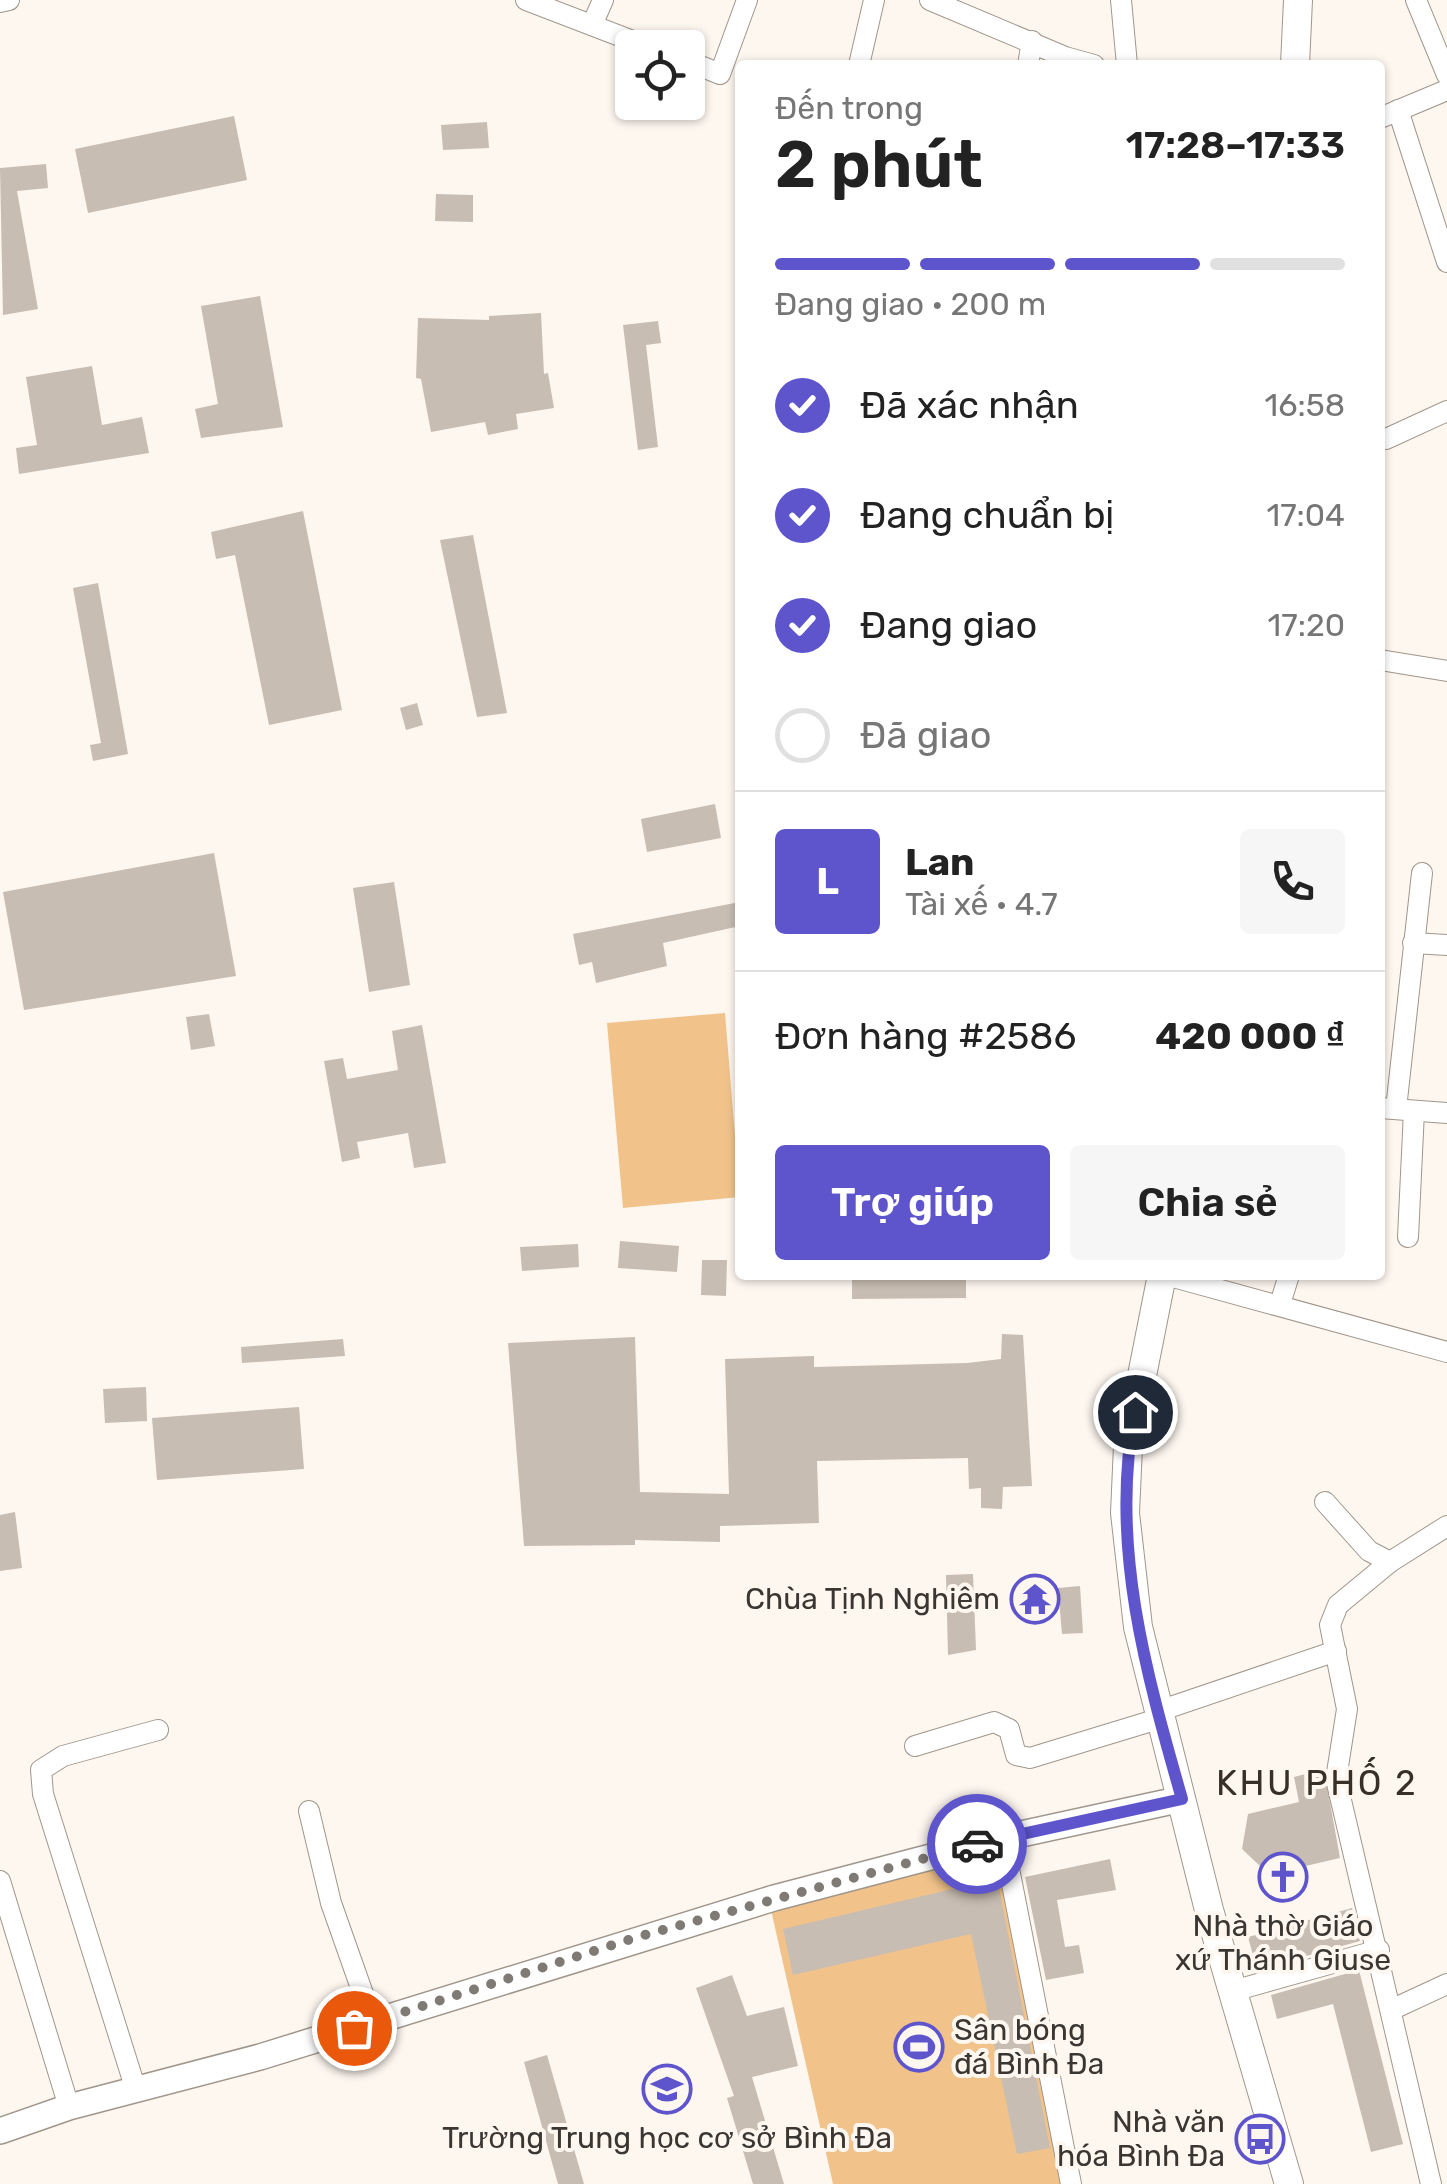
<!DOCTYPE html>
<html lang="vi">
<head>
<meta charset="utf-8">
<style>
  body { margin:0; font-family:Rubik,sans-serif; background:#f6f6f6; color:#222; height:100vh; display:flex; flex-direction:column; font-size:38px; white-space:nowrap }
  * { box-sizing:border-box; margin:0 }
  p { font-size:32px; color:#767676 }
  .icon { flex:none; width:55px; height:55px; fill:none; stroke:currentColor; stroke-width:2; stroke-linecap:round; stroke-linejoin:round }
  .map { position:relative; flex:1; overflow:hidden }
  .side { position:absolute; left:735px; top:60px; width:650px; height:1220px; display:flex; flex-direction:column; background:#fff; border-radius:10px; box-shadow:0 2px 8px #0004 }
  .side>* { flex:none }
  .controls { position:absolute; left:615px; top:30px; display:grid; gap:20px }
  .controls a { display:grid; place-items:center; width:90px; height:90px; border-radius:10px; background:#fff; box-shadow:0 2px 8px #0004; font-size:50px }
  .pin { position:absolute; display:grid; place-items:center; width:85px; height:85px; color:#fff; margin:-42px; border:5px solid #fff; border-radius:50%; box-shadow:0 2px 10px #0007 }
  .courier { position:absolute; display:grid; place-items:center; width:100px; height:100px; margin:-50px; border:8px solid #5e55cd; border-radius:50%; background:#fff; color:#222; box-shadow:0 2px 12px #0007 }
  .summary em { font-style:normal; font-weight:600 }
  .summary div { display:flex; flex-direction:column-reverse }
  .summary { display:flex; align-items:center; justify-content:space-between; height:170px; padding:0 40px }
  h1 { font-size:65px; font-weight:600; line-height:75px }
  .bar { display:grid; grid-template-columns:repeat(4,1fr); gap:15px 10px; align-content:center; height:120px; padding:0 40px }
  .bar i { height:12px; border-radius:8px; background:#e0e0e0 }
  .bar .active { background:#5e55cd }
  .bar p { grid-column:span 4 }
  .line { display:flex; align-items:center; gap:25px; padding:0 40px; border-top:2px solid #e0e0e0 }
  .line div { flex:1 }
  .round { display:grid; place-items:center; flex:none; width:105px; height:105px; border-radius:10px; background:#f6f6f6 }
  ol { padding:0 40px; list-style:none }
  li { display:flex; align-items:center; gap:30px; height:110px }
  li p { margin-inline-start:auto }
  li .icon { padding:10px; border-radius:50%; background:#5e55cd; color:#fff; stroke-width:4 }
  li:last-child { color:#767676 }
  li i { width:55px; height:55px; border:5px solid #e0e0e0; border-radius:50% }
  .action { display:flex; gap:20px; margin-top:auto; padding:20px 40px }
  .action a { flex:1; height:115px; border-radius:10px; background:#5e55cd; color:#fff; font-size:40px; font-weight:600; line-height:115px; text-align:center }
  .action a+a { background:#f6f6f6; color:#222 }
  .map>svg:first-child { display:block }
  .pitch { fill:#f1c38b }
  .building { fill:#c8bdb2 }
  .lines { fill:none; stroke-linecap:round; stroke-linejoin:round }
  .minor-casing { stroke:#a0968b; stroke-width:22 }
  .tertiary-casing { stroke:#a0968b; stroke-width:28 }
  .secondary-casing { stroke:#a0968b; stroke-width:30 }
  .minor { stroke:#fff; stroke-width:20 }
  .tertiary { stroke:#fff; stroke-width:25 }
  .secondary { stroke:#fff; stroke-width:28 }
  .done { stroke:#7f7a74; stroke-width:10; stroke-dasharray:0 18 }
  .route { stroke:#5e55cd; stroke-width:12 }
  .labels { text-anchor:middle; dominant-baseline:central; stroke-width:8; stroke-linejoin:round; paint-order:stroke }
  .poi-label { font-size:30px; fill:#3a3632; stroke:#fef7f0; text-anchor:end }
  .quarter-label { font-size:35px; letter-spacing:2.5px; fill:#383027; stroke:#fef7f0 }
</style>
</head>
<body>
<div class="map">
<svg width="1447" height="2184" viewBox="0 0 1447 2184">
  <rect width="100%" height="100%" fill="#fef7f0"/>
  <!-- pitch -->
  <g class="pitch">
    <polygon points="725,1013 740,1197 623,1208 607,1023"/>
    <polygon points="997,1852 1064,2184 833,2184 771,1910"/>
  </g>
  <!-- building -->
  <g class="building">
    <polygon points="234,116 247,180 88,213 75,149"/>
    <polygon points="487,122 489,148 443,150 441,125"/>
    <polygon points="46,164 48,188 17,191 38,309 3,315 0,168"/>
    <polygon points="436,194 473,195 473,222 435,221"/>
    <polygon points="260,296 283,427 201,438 195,409 218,404 201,306"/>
    <polygon points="541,313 544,374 548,373 554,408 516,414 518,429 488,435 485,422 431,432 421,379 416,378 418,318 489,320 489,316"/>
    <polygon points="658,321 661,343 646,345 658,447 638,450 623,325"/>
    <polygon points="92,366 102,425 142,417 149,453 19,474 16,448 37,445 26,377"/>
    <polygon points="303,511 342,710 269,725 235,555 216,559 211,532"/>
    <polygon points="473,535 507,713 477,717 440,540"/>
    <polygon points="98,583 128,754 93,761 90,745 101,743 73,588"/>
    <polygon points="417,703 423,725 406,730 400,708"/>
    <polygon points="715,804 721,838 647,852 641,819"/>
    <polygon points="214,853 236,976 24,1010 3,892"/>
    <polygon points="394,882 410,985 369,992 353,888"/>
    <polygon points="740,902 740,926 663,943 667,966 596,983 592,962 579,965 573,934"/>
    <polygon points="209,1014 215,1046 191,1050 186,1017"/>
    <polygon points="422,1025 446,1163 414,1168 408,1133 357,1142 360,1158 342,1162 324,1061 343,1058 347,1079 398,1070 392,1031"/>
    <polygon points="620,1241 679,1246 677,1272 618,1268"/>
    <polygon points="578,1244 579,1267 522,1271 520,1247"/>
    <polygon points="702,1260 727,1260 726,1296 701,1295"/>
    <polygon points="852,1275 966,1275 966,1298 852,1299"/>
    <polygon points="1002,1334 1023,1335 1032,1486 1003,1487 1002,1509 981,1508 981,1488 969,1489 968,1458 817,1461 819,1523 720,1526 720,1542 635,1540 635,1545 524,1546 508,1343 635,1337 640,1492 729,1494 725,1359 814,1356 814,1367 967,1363 1001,1359"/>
    <polygon points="343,1339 345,1356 242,1363 241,1347"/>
    <polygon points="146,1387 147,1421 105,1423 103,1389"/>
    <polygon points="299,1407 304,1469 157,1480 152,1418"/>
    <polygon points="15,1512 22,1568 0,1571 0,1515"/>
    <polygon points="973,1574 976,1650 948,1655 946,1575"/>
    <polygon points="1080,1586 1083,1633 1062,1634 1058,1588"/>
    <polygon points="1324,1769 1340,1858 1263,1876 1260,1866 1242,1849 1248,1814 1299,1802 1294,1777"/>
    <polygon points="1110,1859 1116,1890 1057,1900 1065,1947 1079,1945 1084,1973 1046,1980 1025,1877"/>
    <polygon points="996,1873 1050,2148 1017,2154 971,1934 793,1975 783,1929 961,1887 960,1881"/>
    <polygon points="1352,1908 1360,1941 1257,1970 1248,1937"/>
    <polygon points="1359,1970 1403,2144 1371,2152 1333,2004 1277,2019 1271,1995"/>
    <polygon points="732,1975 747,2016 784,2007 798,2066 752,2077 784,2184 753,2184 727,2098 734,2096 696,1988"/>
    <polygon points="547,2055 584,2184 558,2184 524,2062"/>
  </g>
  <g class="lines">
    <!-- minor casing -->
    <g class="minor-casing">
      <g id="minor">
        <polyline points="526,0 651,48"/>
        <polyline points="930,0 1065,57 1094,65"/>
        <polyline points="1121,0 1127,65"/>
        <polyline points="1416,0 1447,75"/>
        <polyline points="0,2 9,0"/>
        <polyline points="592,25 603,0"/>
        <polyline points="688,61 720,74 747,0"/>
        <polyline points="859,65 874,0"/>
        <polyline points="1028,65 1032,41"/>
        <polyline points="1398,110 1447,262"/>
        <polyline points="1380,118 1447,90"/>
        <polyline points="1386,439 1447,411"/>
        <polyline points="1380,660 1447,671"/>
        <polyline points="1413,943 1447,945"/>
        <polyline points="1380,1108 1447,1113"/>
        <polyline points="1396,1109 1422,873"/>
        <polyline points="1408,1237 1414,1111"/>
        <polyline points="1166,1275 1447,1352"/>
        <polyline points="1280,1304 1289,1275"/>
        <polyline points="1325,1502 1369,1551 1390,1562"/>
        <polyline points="1156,1712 1336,1651"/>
        <polyline points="915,1746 994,1722 1009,1729 1016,1755 1030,1758 1158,1719"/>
        <polyline points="309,1811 331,1903 373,2022"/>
        <polyline points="1003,1838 1071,2184"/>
        <polyline points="0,1881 69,2107"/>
        <polyline points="1233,1991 1379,1950"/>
        <polyline points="1393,2009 1447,1984"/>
        <polyline points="136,2090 43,1794 41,1770 63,1756 158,1730"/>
        <polyline points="1431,2184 1336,1779 1347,1709 1330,1625 1338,1605 1390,1562 1447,1526"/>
      </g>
    </g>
    <!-- tertiary casing -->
    <g class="tertiary-casing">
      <polyline id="tertiary" points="0,2131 69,2107 260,2057 774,1898 1003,1838 1182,1799"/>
    </g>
    <!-- secondary casing -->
    <g class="secondary-casing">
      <g id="secondary">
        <polyline points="1295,65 1298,0"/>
        <polyline points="1162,1275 1128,1446 1125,1513 1138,1627 1209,1910 1289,2184"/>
      </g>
    </g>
    <!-- minor -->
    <use href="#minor" class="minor"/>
    <!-- tertiary -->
    <use href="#tertiary" class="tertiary"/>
    <!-- secondary -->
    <use href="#secondary" class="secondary"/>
  </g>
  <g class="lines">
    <!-- done -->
    <polyline class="done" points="354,2028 641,1936 977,1844"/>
    <!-- route -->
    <path class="route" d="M977 1844 1182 1799C1146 1673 1109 1543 1135 1412"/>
  </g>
  <!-- icons -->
  <defs>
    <g id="temple-ring" transform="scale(2.5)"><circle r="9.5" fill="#fef7f0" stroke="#5e55cd" stroke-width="1.5"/><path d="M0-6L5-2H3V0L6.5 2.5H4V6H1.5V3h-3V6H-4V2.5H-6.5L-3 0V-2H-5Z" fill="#5e55cd"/></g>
    <g id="church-ring" transform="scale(2.5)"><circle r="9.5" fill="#fef7f0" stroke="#5e55cd" stroke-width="1.5"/><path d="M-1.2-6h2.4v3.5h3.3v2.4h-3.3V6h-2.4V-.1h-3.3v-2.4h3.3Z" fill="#5e55cd"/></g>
    <g id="stadium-ring" transform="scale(2.5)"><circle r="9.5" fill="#fef7f0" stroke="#5e55cd" stroke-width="1.5"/><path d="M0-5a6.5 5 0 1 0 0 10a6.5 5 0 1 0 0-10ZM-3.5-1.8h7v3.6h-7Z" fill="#5e55cd"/></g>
    <g id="school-ring" transform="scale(2.5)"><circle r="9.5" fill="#fef7f0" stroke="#5e55cd" stroke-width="1.5"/><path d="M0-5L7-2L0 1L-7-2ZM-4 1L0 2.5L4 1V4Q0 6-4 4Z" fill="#5e55cd"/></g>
    <g id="bus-ring" transform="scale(2.5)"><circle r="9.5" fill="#fef7f0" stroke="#5e55cd" stroke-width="1.5"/><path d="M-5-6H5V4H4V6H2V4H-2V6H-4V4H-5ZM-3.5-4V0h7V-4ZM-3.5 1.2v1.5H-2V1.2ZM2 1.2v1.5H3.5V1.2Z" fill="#5e55cd"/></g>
  </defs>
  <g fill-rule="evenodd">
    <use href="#temple-ring" x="1035" y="1599"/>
    <use href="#church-ring" x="1283" y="1877"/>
    <use href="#stadium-ring" x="919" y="2047"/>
    <use href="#school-ring" x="667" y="2089"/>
    <use href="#bus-ring" x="1260" y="2139"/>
  </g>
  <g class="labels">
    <!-- poi labels -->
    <g class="poi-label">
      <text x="1000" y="1599">Chùa Tịnh Nghiêm</text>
      <text x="1283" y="1926" text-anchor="middle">Nhà thờ Giáo<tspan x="1283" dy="34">xứ Thánh Giuse</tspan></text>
      <text x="954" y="2030" text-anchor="start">Sân bóng<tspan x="954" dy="34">đá Bình Đa</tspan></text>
      <text x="1225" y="2122">Nhà văn<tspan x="1225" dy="34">hóa Bình Đa</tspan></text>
      <text x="667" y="2138" text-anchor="middle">Trường Trung học cơ sở Bình Đa</text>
    </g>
    <!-- quarter labels -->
    <g class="quarter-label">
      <text x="1317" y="1783">KHU PHỐ 2</text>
    </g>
  </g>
</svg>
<div class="controls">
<a><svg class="icon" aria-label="locate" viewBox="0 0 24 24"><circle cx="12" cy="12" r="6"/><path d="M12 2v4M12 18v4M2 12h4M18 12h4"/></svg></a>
</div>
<div class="pin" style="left:354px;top:2028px;background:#ea580c"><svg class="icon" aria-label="bag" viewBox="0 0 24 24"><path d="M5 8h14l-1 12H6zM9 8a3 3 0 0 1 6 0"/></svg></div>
<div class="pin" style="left:1135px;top:1412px;background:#1f2937"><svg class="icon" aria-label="home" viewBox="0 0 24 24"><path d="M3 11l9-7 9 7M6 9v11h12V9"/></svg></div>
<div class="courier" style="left:977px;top:1844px"><svg class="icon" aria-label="car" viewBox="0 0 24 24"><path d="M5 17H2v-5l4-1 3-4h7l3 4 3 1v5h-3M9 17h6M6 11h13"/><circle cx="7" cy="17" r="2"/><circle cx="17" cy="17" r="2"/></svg></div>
<section class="side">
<div class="summary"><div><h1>2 phút</h1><p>Đến trong</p></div><em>17:28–17:33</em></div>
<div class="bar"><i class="active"></i><i class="active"></i><i class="active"></i><i></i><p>Đang giao · 200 m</p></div>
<ol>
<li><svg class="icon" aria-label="check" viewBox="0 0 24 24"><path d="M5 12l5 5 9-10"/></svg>Đã xác nhận<p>16:58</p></li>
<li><svg class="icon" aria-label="check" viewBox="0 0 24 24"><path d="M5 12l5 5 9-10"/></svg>Đang chuẩn bị<p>17:04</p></li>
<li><svg class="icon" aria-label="check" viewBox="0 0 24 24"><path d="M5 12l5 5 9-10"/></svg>Đang giao<p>17:20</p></li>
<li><i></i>Đã giao</li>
</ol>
<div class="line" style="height:180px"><b class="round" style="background:#5e55cd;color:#fff">L</b><div><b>Lan</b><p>Tài xế · 4.7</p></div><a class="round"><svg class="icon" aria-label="phone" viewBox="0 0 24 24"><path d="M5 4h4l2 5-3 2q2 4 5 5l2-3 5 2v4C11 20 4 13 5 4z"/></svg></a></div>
<div class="line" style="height:130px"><div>Đơn hàng #2586</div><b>420 000 ₫</b></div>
<div class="action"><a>Trợ giúp</a><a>Chia sẻ</a></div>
</section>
</div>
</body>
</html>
